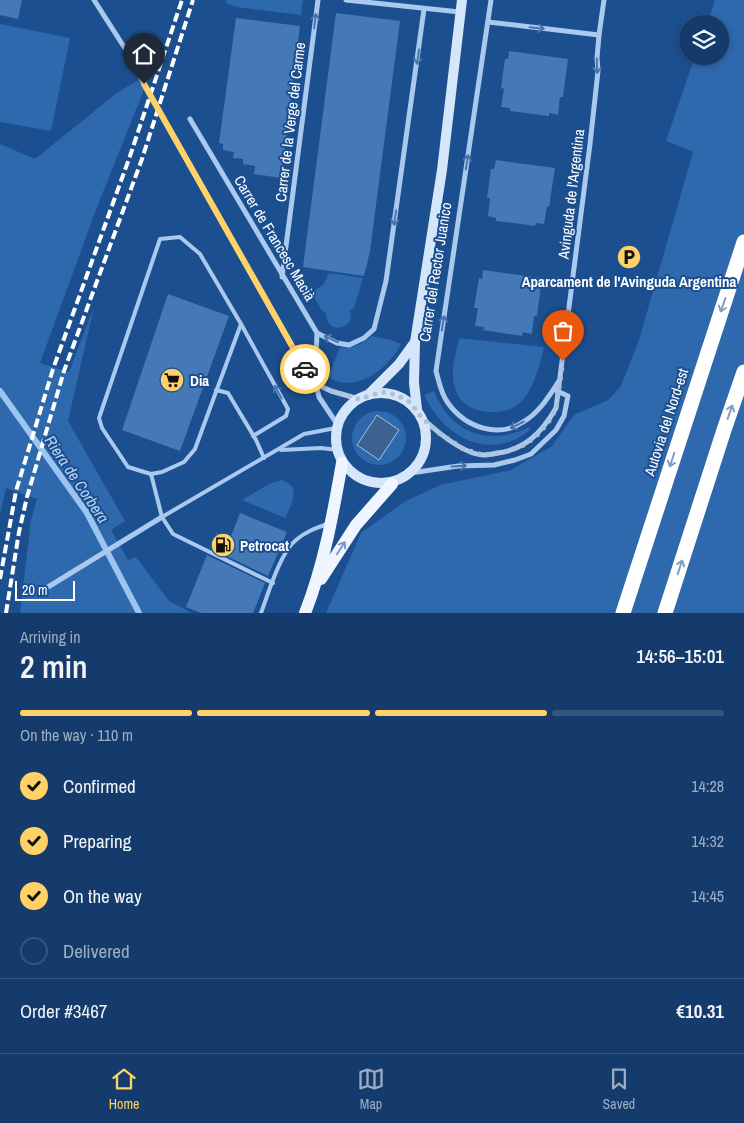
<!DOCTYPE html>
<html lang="en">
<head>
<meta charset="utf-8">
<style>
  body { margin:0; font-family:"Archivo Narrow",sans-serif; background:#214673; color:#f1f3f6; height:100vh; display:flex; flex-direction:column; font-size:19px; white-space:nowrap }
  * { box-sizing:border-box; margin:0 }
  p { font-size:16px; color:#9dadc1 }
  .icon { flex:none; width:28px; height:28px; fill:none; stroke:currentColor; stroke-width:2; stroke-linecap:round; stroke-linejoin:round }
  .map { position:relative; height:613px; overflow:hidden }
  .details { display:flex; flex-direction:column; background:#143b6b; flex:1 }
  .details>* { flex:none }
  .tools { position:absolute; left:679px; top:15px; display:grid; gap:10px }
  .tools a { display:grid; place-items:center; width:50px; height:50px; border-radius:50%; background:#143b6b; box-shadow:0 2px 8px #0003,0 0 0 1px #33557e; font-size:25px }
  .scale { position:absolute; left:15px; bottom:12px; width:60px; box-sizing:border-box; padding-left:5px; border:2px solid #fff; border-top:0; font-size:14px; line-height:18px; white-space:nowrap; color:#fff; -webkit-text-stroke:4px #1b4f8f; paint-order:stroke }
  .pin { position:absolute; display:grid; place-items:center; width:42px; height:42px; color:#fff; margin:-51px -21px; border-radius:50% 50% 50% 0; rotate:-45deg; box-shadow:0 0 5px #0007 }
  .pin .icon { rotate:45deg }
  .courier { position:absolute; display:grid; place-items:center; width:50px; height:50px; margin:-25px; border:4px solid #ffd166; border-radius:50%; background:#fff; color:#222; box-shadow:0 1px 6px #0007 }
  .overview em { font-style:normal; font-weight:600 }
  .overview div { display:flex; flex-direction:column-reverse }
  .overview { display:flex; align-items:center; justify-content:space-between; height:85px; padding:0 20px }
  h1 { font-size:32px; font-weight:600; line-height:38px }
  .bar { display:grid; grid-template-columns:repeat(4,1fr); gap:8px 5px; align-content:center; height:60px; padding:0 20px }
  .bar i { height:6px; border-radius:4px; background:#33557e }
  .bar .on { background:#ffd166 }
  .bar p { grid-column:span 4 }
  .line { display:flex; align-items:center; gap:12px; padding:0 20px; border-top:1px solid #33557e }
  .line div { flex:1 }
  ol { padding:0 20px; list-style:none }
  li { display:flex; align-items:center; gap:15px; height:55px }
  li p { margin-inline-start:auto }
  li .icon { padding:5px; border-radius:50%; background:#ffd166; color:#111; stroke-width:4 }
  li:last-child { color:#9dadc1 }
  li i { width:28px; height:28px; border:2px solid #33557e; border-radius:50% }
  .menu { display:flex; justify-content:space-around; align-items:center; height:70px; border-top:1px solid #33557e; background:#143b6b; font-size:14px; color:#9dadc1 }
  .menu a { display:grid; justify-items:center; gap:2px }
  .menu .on { color:#ffd166 }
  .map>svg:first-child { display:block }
  .green { fill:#2e69ad }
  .water { fill:#3c6290; stroke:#9cc4f0 }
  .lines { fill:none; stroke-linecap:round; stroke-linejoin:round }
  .stream { stroke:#9cc4f0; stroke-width:6 }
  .building { fill:#4478b7 }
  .lane { stroke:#a9c9ee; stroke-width:4 }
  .street { stroke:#a9c9ee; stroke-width:5 }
  .secondary { stroke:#d6e6fa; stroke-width:10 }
  .primary { stroke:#f0f6ff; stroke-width:12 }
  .highway { stroke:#fff; stroke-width:15 }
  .rail { stroke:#fff; stroke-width:4; stroke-dasharray:9 4; stroke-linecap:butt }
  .street-bridge { stroke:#a9c9ee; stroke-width:5 }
  .oneway { stroke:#4674ac }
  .oneway2 { stroke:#829ec1 }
  .oneway3 { stroke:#7b9ac1 }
  .done { stroke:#afc1d8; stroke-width:5; stroke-dasharray:0 9 }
  .route { stroke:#ffd166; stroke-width:6 }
  .labels { text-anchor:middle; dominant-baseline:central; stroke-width:4; stroke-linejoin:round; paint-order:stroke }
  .street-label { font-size:15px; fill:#fff; stroke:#1b4f8f }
  .poi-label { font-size:15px; font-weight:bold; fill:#fff; stroke:#1b4f8f; text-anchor:start }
  .water-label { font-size:16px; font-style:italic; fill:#b5d3f5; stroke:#1b4f8f }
</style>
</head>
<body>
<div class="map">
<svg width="744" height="613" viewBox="0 0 744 613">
  <rect width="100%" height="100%" fill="#1b4f8f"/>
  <!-- green -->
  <g class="green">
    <polygon points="227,0 303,0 301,15 237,7 226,3"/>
    <polygon points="715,0 744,0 744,613 326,613 361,533 404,502 440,485 511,470 552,446 574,415 608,400 621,386 639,340 693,152 666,141 695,56 720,56 720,24 707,24"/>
    <polygon points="0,24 70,38 51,131 0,122"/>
    <polygon points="151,72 97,207 40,363 69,372 94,307 68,421 125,521 111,530 128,560 136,557 169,601 192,613 20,613 31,520 37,499 6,488 0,514 0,144 35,159 117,93"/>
    <path d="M329 273 363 278 354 308 350 310 351 319C344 333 325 330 326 312L322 311 312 293 324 284Z"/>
    <path d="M372 336 391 340 401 344C389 368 356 395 328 377L340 347C354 349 362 344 372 336Z"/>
    <path d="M459 338 544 347C541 362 532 393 520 403 505 416 476 415 462 401 456 395 453 384 453 376 452 363 457 350 459 338Z"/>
    <path d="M434 391C450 433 489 447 529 427L531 429C526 433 520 437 514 440 475 456 441 430 424 395Z"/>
    <circle cx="379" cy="438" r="27"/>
    <path d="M281 480C303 486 291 505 285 518L242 500 269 484Z"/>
  </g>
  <!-- water -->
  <polygon class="water" points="377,415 399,430 379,460 357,445"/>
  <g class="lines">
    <!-- stream -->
    <polyline class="stream" points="0,391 87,513 139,613"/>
  </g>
  <!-- building -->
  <g class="building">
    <polygon points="0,0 22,0 18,19 0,15"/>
    <polygon points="336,13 400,21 370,251 364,276 303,267"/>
    <polygon points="236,18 300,26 281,178 254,174 255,166 243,164 243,159 233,158 234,152 223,150 223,144 219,143"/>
    <polygon points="509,51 568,59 563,97 560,97 558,115 549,113 549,116 510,111 510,108 501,107 504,89 501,88 505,59 508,59"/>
    <polygon points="496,160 555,168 549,207 547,206 544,224 536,223 535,226 514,223 496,221 496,218 488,216 490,198 487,198 491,169 494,169"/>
    <polygon points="483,270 542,278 537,316 534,316 532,334 523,332 522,336 483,330 484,327 475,326 478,308 474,308 479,278 482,279"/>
    <polygon points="168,294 229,316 180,451 122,430"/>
    <polygon points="240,513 287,532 268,576 210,548 216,533 230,539"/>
    <polygon points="207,555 265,583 253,613 201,613 186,607"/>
  </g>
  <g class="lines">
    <!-- lane -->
    <g class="lane">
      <polygon points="180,237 200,254 241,324 195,449 184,462 162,472 151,474 141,471 128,467 102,428 99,418 160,239"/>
      <polyline points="241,324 288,409 286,416 253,436"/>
      <polyline points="216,390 228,393 256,440 264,458"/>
      <polyline points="281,450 321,448 337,450"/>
      <polyline points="151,474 162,517 173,534 273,583"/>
      <polyline points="162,517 304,434 336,428"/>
      <path d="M261 613C268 594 281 551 296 540 305 532 316 528 327 524"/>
    </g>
    <!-- street -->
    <g class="street">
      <polyline points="94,0 126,50 144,84"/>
      <polyline points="346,0 460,12"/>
      <path d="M491 0 436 371C439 382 441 394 448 403 465 427 498 439 523 422 539 413 549 396 559 381"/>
      <polyline points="488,22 599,35"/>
      <polyline points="190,119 317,333 316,356 309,375"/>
      <polyline points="170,130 303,366 316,384 319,397 337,424"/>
      <polyline points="282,277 318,0"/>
      <polyline points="317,333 337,343 349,345 364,338 374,329 386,281 424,9"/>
      <polyline points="316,384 331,391 359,399"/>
      <path d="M421 417C435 430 463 454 483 455 487 455 493 454 498 453 526 449 542 432 556 408L590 144 598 71 597 58 599 35 604 0"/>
      <polyline points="411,473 458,466 494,465 515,460 531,454 556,430 564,416 568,396 557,391"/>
      <polyline points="48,587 162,517"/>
    </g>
    <!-- secondary -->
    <g class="secondary">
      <circle cx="381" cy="438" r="45"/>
      <polyline points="368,395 399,364 415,342"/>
      <polyline points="417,409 414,383 415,342 442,170 462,0"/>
    </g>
    <!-- primary -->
    <g class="primary">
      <polyline points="321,579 356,525 392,484"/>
      <path d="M305 613C324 565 333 514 342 463"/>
    </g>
    <!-- highway -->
    <g class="highway">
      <polyline points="623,613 744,242"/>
      <polyline points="665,613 724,430 744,372"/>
    </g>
    <!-- rail -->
    <g class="rail">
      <polyline points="0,579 16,491 53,369 130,156 182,0"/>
      <polyline points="6,613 19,532 27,497 64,371 142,159 193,0"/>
    </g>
    <!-- street-bridge -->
    <polyline class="street-bridge" points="144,84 170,130"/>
  </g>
  <!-- one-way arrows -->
  <defs><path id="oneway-shaft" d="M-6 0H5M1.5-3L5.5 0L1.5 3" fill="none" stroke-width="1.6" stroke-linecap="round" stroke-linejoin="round" transform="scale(1.25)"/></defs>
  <g class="oneway">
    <use href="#oneway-shaft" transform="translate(315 21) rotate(-83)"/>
    <use href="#oneway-shaft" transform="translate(537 28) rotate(6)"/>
    <use href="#oneway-shaft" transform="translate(418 57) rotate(98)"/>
    <use href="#oneway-shaft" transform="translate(597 66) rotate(88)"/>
    <use href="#oneway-shaft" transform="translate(467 162) rotate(-81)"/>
    <use href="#oneway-shaft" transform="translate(395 218) rotate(98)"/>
    <use href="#oneway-shaft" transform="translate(443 323) rotate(-81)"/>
    <use href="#oneway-shaft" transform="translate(331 339) rotate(-156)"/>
    <use href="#oneway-shaft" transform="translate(278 392) rotate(-119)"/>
    <use href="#oneway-shaft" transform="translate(517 425) rotate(153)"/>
    <use href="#oneway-shaft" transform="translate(459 466) rotate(-3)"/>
  </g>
  <g class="oneway2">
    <use href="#oneway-shaft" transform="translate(723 305) rotate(109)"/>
    <use href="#oneway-shaft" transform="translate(730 412) rotate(-71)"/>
    <use href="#oneway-shaft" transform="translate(672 460) rotate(108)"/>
    <use href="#oneway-shaft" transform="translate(680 567) rotate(-72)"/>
  </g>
  <use class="oneway3" href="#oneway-shaft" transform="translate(341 548) rotate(-57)"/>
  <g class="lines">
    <!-- done -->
    <polyline class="done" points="305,369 316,384 331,391 359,399 378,393 386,392 396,395 410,402 421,417 439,433 462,448 482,455 505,452 526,444 537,435 548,423 556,408 563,361"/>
    <!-- route -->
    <polyline class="route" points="144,84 305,369"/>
  </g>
  <!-- icons -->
  <defs>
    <g id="parking-disc" transform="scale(1.25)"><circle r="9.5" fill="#ffd166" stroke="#1b4f8f"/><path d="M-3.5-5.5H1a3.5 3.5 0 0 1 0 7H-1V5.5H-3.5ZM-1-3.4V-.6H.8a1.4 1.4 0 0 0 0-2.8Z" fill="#111"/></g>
    <g id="supermarket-disc" transform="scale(1.25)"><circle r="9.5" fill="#ffd166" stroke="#1b4f8f"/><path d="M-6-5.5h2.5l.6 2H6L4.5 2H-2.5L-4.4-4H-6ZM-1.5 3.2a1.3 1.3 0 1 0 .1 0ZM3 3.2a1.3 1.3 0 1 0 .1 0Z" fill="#111"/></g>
    <g id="fuel-disc" transform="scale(1.25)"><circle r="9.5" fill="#ffd166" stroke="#1b4f8f"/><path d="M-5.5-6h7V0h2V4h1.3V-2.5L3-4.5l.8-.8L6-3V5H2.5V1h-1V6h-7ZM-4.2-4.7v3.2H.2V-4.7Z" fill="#111"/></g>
  </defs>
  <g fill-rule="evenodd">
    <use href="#parking-disc" x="629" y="257"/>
    <use href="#supermarket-disc" x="172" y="380"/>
    <use href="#fuel-disc" x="223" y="545"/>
  </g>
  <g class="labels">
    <!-- street labels -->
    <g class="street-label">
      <text transform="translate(290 122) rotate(-83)">Carrer de la Verge del Carme</text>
      <text transform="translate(571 194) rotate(-83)">Avinguda de l'Argentina</text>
      <text transform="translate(275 238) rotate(59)">Carrer de Francesc Macià</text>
      <text transform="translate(435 272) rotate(-81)">Carrer del Rector Juanico</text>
      <text transform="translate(666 422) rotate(-72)">Autovia del Nord-est</text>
    </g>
    <!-- poi labels -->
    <g class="poi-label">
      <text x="629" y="281" text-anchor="middle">Aparcament de l'Avinguda Argentina</text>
      <text x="190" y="380">Dia</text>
      <text x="240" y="545">Petrocat</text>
    </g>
    <!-- water labels -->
    <g class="water-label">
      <text transform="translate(77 479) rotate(56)">Riera de Corbera</text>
    </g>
  </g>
</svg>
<div class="tools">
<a><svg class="icon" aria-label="layers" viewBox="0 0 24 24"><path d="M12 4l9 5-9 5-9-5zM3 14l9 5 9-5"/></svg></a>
</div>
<div class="scale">20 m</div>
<div class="pin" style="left:563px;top:361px;background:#ea580c"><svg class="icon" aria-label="bag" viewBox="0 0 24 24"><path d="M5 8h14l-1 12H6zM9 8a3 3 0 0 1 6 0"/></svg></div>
<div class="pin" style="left:144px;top:84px;background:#1f2937"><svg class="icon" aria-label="home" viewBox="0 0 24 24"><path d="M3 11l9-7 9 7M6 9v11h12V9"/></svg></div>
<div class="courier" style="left:305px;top:369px"><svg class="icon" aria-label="car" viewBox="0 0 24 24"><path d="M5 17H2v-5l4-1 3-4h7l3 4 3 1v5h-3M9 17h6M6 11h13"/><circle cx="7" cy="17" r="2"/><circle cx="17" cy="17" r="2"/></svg></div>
</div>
<section class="details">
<div class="overview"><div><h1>2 min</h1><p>Arriving in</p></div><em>14:56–15:01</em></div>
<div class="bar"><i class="on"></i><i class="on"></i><i class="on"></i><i></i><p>On the way · 110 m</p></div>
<ol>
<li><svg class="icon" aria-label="check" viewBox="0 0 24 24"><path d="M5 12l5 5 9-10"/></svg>Confirmed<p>14:28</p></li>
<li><svg class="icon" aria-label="check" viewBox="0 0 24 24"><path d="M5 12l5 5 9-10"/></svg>Preparing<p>14:32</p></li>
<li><svg class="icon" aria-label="check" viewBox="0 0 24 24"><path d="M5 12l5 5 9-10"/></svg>On the way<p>14:45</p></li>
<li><i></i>Delivered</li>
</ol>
<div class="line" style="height:65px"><div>Order #3467</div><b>€10.31</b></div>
</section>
<nav class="menu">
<a class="on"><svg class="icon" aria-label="home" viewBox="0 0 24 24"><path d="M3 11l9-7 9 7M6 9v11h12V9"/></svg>Home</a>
<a><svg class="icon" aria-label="map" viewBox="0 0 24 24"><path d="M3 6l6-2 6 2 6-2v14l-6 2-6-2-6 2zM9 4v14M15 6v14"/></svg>Map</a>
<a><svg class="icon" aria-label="saved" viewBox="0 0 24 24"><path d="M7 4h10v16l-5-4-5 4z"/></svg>Saved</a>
</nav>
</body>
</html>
